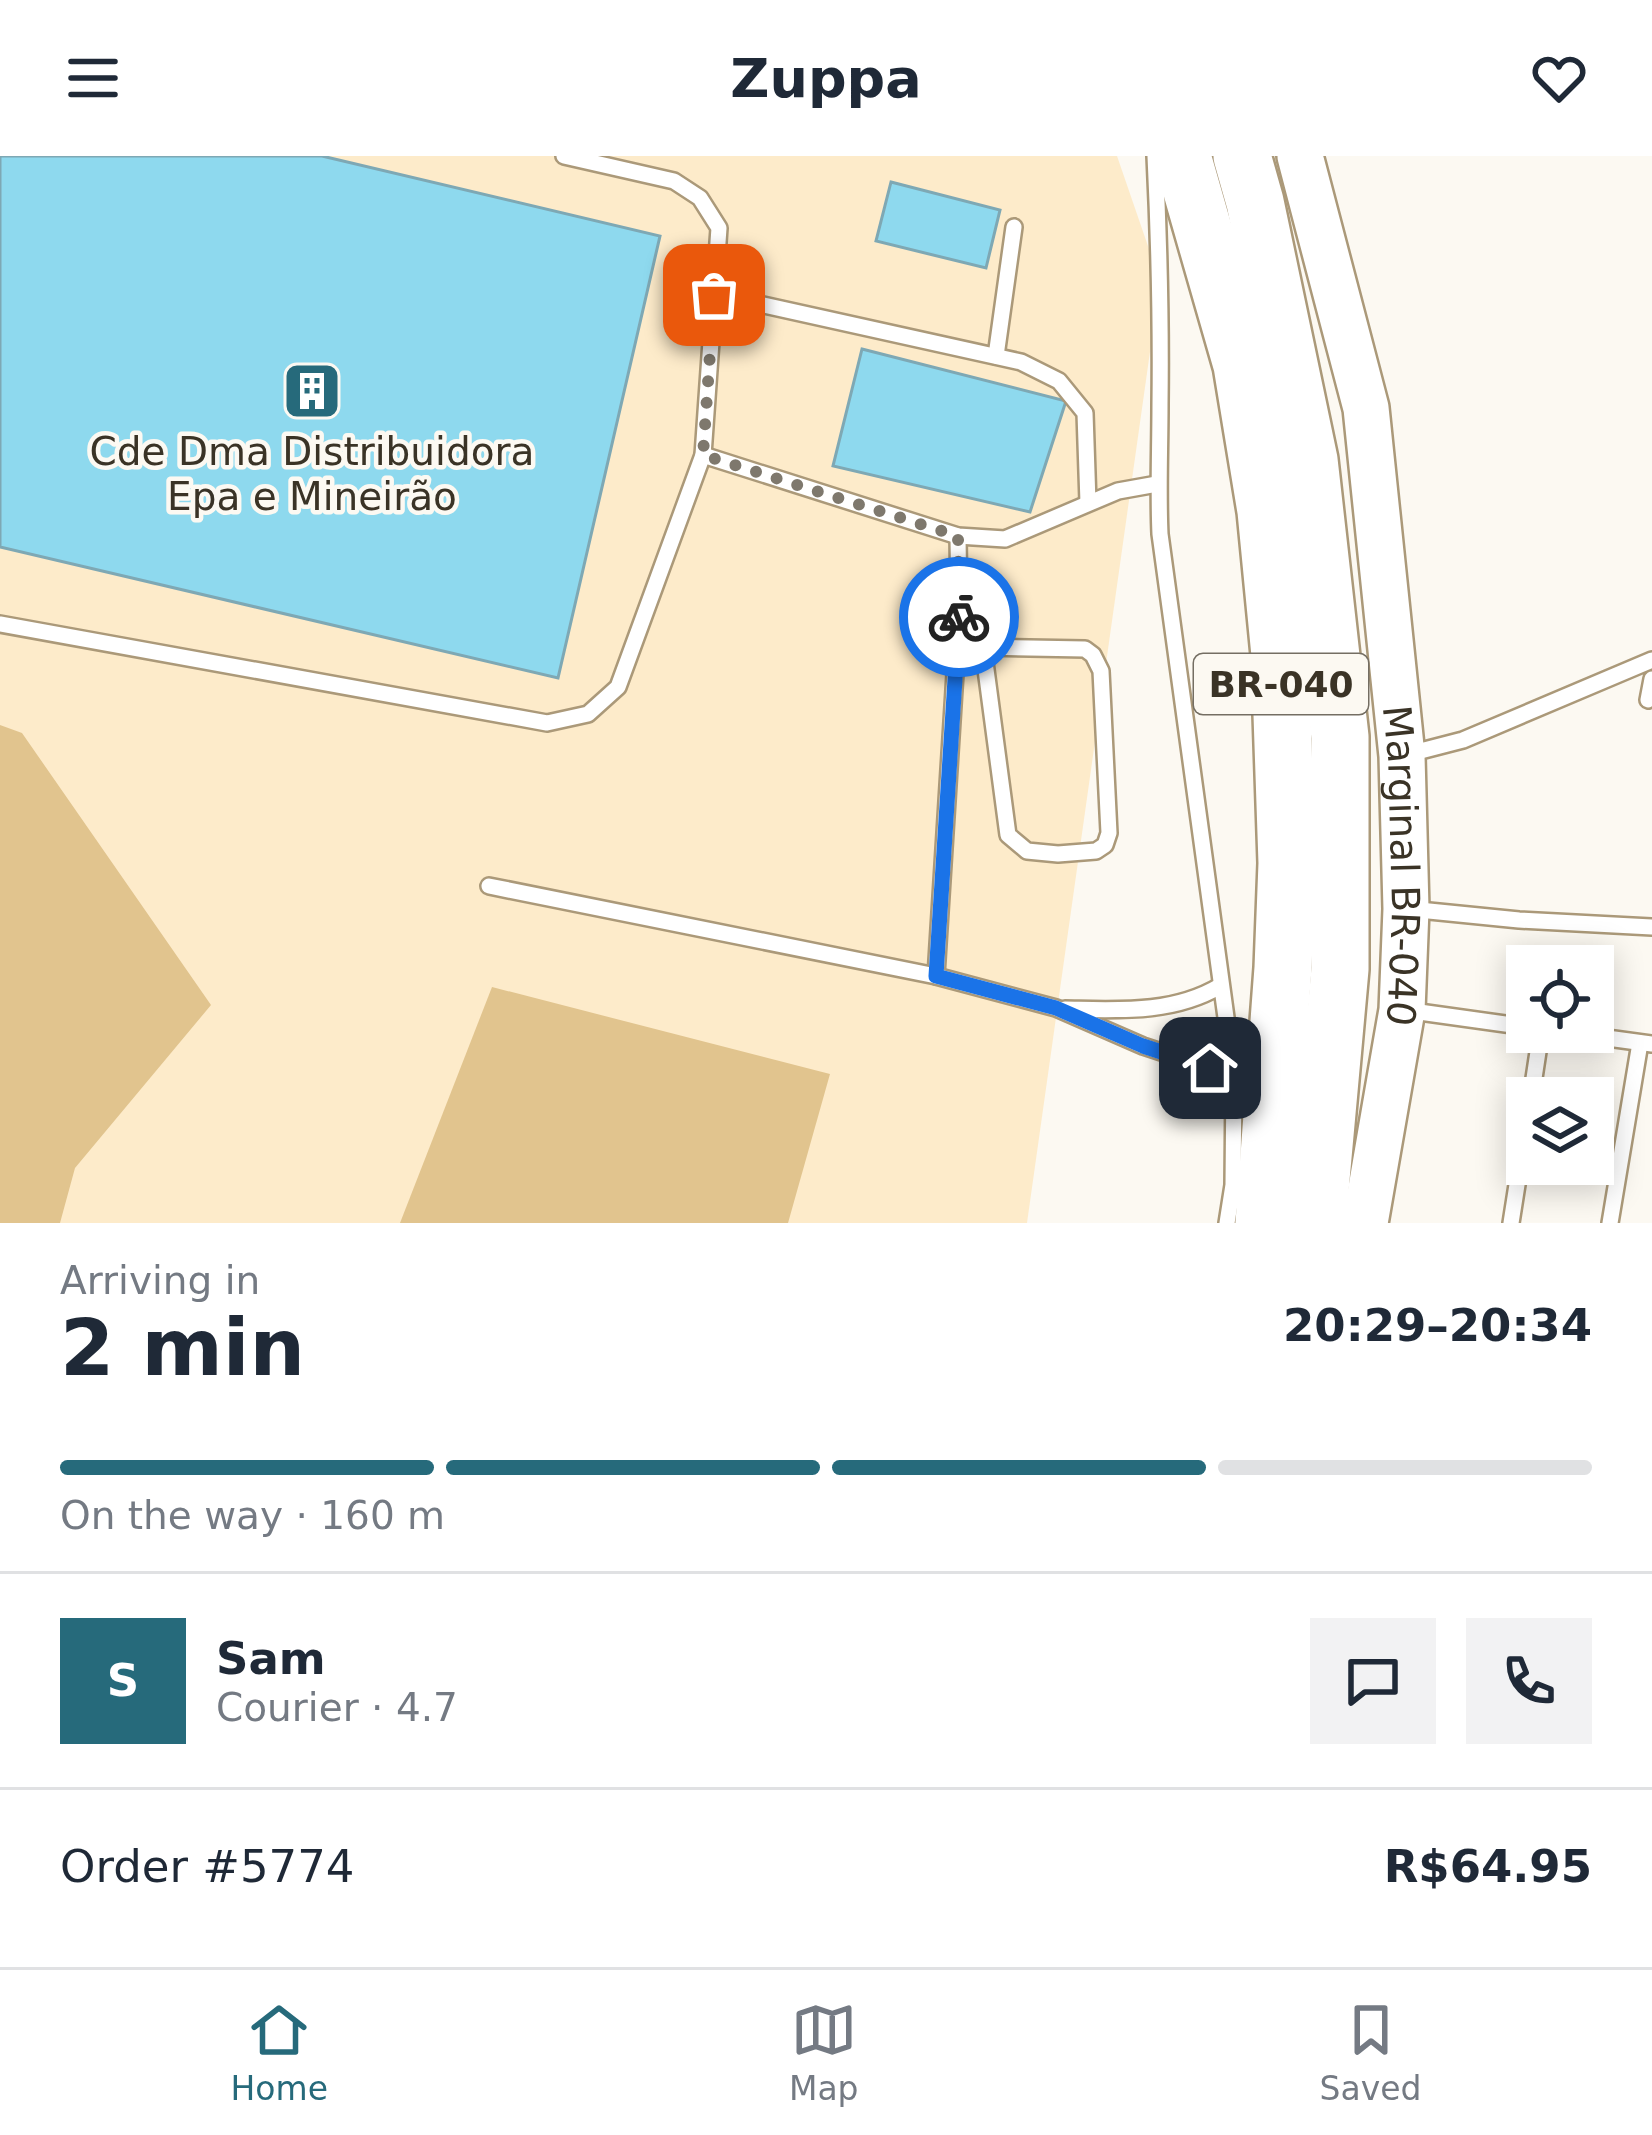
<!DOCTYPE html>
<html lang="en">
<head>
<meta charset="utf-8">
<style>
  body { margin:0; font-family:"DejaVu Sans",sans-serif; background:#f2f2f3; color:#1f2937; height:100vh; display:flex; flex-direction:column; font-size:45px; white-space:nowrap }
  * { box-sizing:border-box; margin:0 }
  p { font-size:39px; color:#747a83 }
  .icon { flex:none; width:66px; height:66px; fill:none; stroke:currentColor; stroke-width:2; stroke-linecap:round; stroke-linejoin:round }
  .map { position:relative; height:1067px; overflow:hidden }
  .panel { display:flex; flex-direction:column; background:#fff; flex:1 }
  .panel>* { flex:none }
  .buttons { position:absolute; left:1506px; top:789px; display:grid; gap:24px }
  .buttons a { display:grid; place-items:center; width:108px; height:108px; border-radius:0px; background:#fff; box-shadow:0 6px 30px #0003; font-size:60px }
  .pin { position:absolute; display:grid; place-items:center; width:102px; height:102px; color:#fff; margin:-51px; border-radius:24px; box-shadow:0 6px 18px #0006 }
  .courier { position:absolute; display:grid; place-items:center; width:120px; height:120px; margin:-60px; border:9px solid #1a73e8; border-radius:50%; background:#fff; color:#222; box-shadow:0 3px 15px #0007 }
  .overview em { font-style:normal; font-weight:600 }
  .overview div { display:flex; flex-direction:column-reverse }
  .overview { display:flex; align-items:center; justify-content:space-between; height:204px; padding:0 60px }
  h1 { font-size:78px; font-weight:600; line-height:90px }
  .bar { display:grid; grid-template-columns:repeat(4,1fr); gap:18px 12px; align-content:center; height:144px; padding:0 60px }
  .bar i { height:15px; border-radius:9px; background:#e0e1e3 }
  .bar .current { background:#266a7b }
  .bar p { grid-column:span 4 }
  .line { display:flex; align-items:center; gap:30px; padding:0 60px; border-top:3px solid #e0e1e3 }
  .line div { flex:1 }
  .round { display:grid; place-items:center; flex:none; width:126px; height:126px; border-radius:0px; background:#f2f2f3 }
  header { display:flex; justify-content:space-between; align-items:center; height:156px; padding:0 60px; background:#fff; font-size:54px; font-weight:600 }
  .tab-bar { display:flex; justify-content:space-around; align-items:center; height:168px; border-top:3px solid #e0e1e3; background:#fff; font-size:33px; color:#747a83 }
  .tab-bar a { display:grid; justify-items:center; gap:6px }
  .tab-bar .current { color:#266a7b }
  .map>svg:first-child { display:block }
  .built { fill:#fdebca }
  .green { fill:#e1c48e }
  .building { fill:#8ed9ee; stroke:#7ea8b4; stroke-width:3 }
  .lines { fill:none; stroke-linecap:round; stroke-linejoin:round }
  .lane-casing { stroke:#ab9979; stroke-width:20 }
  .secondary-casing { stroke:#ab9979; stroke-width:50 }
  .highway-casing { stroke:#ab9979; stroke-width:62 }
  .lane { stroke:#fff; stroke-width:15 }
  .secondary { stroke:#fff; stroke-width:45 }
  .highway { stroke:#fff; stroke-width:57 }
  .done { stroke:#7e786d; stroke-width:12; stroke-dasharray:0 21.6 }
  .route { stroke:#1a73e8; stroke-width:15 }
  .labels { text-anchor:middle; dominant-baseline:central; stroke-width:9; stroke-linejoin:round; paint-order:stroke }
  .shield { fill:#fcf9f2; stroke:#746e63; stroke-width:3 }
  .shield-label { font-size:36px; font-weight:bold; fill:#3a3326 }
  .poi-label { font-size:39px; fill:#3a3326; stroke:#fcf9f2 }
  .street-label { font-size:39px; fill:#3a3326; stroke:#fcf9f2 }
</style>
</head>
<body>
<header><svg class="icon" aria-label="menu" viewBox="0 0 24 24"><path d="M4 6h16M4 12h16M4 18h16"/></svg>Zuppa<svg class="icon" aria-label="heart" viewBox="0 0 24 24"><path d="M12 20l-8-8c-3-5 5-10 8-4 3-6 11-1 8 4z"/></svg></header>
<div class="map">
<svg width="1652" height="1067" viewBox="0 0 1652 1067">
  <rect width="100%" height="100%" fill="#fcf9f2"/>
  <!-- built -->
  <polygon class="built" points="0,0 1117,0 1160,125 1027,1067 0,1067"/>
  <!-- green -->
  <g class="green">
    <polygon points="0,569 22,577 211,849 75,1012 60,1067 0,1067"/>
    <polygon points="492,831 830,918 788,1067 400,1067"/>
  </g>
  <!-- building -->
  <g class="building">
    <polygon points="0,0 322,0 660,80 558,522 0,391"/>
    <polygon points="891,26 1000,54 986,112 876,85"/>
    <polygon points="862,193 1066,245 1030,356 833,310"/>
  </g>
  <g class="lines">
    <!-- lane casing -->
    <g class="lane-casing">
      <g id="lane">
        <path d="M1155 0C1159 83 1161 166 1160 249 1160 293 1158 335 1160 378L1234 920 1233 1029 1227 1067"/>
        <polyline points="714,138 1021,206 1059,225 1085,257 1088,347"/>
        <polyline points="996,200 1014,71"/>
        <polyline points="703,299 958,380 1005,383 1118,335 1157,328"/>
        <polyline points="958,380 959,454 983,491 1008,679 1027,695 1058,698 1096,695 1105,689 1109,677 1101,515 1093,499 1085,493 983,491"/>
        <polyline points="0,468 547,567 588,558 618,531 703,299 719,72 700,42 674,25 564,0"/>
        <polyline points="1648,544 1652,523"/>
        <polyline points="1405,599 1463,584 1652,504"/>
        <polyline points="489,730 936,820 959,454"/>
        <polyline points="1409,753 1519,764 1652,771"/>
        <polyline points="936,820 1056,852 1143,890 1234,920"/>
        <path d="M1065 853C1118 854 1173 858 1220 830"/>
        <polyline points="1405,854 1527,871"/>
        <polyline points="1563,876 1652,888"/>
        <polyline points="1531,942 1541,876"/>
        <polyline points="1511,1067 1527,965"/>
        <polyline points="1610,1067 1640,887"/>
      </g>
    </g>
    <!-- secondary casing -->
    <g class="secondary-casing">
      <g id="secondary">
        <path id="s1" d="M1300 0 1366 252 1402 600 1406 753 1402 854 1365 1067"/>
      </g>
    </g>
    <!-- highway casing -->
    <g class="highway-casing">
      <g id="highway">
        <polyline points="1182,0 1242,209 1266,355 1280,499 1287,707 1283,812 1264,1067"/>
        <polyline points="1242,0 1255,46 1309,304 1340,581 1340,813 1317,1067"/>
      </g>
    </g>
    <!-- lane -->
    <use href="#lane" class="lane"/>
    <!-- secondary -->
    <use href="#secondary" class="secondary"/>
    <!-- highway -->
    <use href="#highway" class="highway"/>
  </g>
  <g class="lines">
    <!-- done -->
    <polyline class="done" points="714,139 703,299 958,380 959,461"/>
    <!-- route -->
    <polyline class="route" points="959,461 936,820 1056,852 1143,890 1210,912"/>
  </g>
  <!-- icons -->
  <defs>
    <g id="building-square" transform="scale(3)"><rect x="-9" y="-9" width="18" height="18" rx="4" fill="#266a7b" stroke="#fcf9f2"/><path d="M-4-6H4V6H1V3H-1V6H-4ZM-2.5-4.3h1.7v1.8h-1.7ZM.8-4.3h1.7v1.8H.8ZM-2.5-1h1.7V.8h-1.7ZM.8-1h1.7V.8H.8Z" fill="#fff"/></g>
  </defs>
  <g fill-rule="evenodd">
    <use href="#building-square" x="312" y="235"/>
  </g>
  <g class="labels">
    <!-- shield labels -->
    <rect class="shield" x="1194" y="498" width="174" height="60" rx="9"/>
    <g class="shield-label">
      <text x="1281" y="528">BR-040</text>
    </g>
    <!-- poi labels -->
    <g class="poi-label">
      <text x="312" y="295">Cde Dma Distribuidora<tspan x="312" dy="45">Epa e Mineirão</tspan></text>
    </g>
    <!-- street labels -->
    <g class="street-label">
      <text stroke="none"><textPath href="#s1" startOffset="720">Marginal BR-040</textPath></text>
    </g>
  </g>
</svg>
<div class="buttons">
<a><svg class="icon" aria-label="locate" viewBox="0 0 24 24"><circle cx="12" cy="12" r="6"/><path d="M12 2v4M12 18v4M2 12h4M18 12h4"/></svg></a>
<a><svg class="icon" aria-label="layers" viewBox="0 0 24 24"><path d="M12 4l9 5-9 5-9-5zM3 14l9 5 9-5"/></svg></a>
</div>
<div class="pin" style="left:714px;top:139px;background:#ea580c"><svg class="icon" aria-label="bag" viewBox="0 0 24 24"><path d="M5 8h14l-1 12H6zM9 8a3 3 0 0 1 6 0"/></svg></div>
<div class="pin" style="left:1210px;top:912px;background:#1f2937"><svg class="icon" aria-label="home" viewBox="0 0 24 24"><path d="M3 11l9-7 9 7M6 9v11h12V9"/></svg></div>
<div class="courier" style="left:959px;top:461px"><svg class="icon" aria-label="bike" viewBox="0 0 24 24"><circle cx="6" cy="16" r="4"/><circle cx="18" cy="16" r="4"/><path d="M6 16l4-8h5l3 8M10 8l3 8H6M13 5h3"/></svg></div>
</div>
<section class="panel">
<div class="overview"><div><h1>2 min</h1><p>Arriving in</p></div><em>20:29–20:34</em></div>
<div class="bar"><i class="current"></i><i class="current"></i><i class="current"></i><i></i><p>On the way · 160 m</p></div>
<div class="line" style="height:216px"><b class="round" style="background:#266a7b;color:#fff">S</b><div><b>Sam</b><p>Courier · 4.7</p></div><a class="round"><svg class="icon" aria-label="chat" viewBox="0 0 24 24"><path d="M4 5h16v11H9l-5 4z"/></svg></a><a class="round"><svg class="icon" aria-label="phone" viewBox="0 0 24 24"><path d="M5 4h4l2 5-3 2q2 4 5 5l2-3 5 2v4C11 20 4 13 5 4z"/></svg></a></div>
<div class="line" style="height:156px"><div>Order #5774</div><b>R$64.95</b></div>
</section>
<nav class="tab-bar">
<a class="current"><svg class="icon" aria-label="home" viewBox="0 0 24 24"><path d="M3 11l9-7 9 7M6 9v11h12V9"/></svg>Home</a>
<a><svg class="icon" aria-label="map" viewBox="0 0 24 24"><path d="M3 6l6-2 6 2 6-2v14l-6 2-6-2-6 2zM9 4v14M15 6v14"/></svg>Map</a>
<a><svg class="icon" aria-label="saved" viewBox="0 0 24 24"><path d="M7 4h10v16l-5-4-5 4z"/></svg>Saved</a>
</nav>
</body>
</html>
